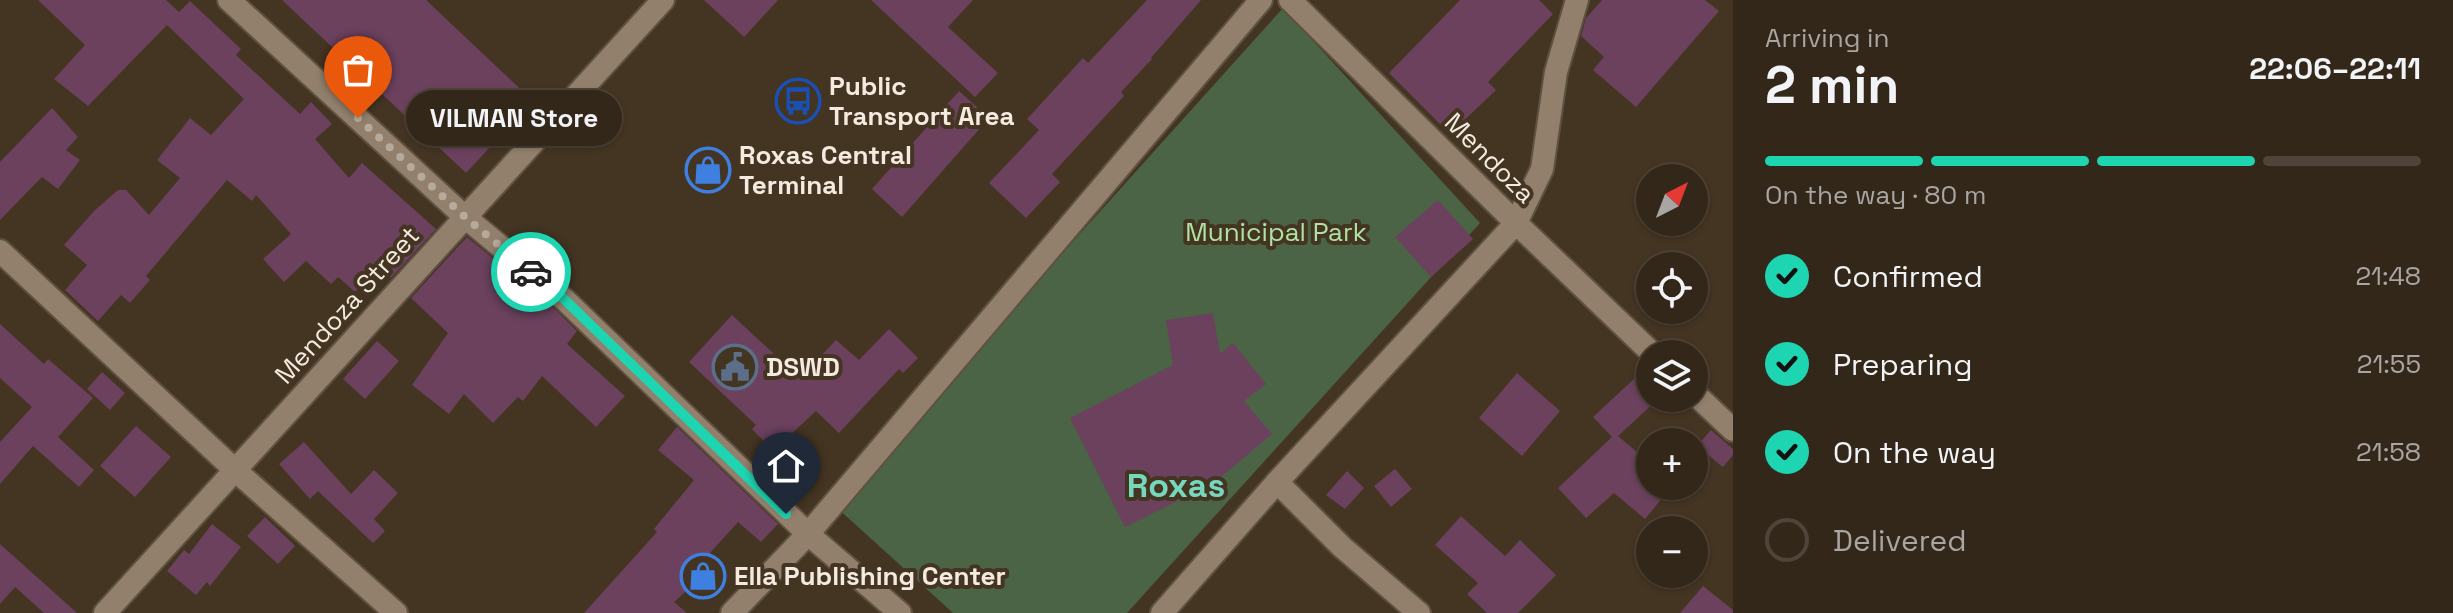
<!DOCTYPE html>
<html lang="en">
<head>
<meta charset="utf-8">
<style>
  body { margin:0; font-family:"Space Grotesk",sans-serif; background:#3b2f23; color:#f1f3f6; height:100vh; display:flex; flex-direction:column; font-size:30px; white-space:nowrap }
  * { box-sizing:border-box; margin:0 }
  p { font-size:26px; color:#a9a5a2 }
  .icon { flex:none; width:44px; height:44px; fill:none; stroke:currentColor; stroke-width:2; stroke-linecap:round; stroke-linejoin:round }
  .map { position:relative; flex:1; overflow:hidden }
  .side { display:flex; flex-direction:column; background:#33271a; width:720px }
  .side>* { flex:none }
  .needle { width:52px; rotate:42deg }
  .tools { position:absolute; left:1636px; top:164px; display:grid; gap:16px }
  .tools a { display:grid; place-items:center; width:72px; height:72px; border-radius:50%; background:#33271a; box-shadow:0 2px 6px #0004,0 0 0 2px #4e4439; font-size:40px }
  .pin { position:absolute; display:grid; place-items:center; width:68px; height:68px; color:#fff; margin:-82px -34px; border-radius:50% 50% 50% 0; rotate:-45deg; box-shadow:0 0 8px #0007 }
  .pin .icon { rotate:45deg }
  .courier { position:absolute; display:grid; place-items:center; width:80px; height:80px; margin:-40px; border:6px solid #1ed5b1; border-radius:50%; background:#fff; color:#222; box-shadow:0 2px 10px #0007 }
  .bubble { position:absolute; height:56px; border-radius:28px; background:#33271a; box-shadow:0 2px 6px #0004,0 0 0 2px #4e4439; font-size:26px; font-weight:700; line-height:56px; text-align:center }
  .head em { font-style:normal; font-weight:700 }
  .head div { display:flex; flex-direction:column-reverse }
  .head { display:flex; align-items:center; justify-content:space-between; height:136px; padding:0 32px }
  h1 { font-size:52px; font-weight:700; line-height:60px }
  .bar { display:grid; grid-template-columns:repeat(4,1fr); gap:12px 8px; align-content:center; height:96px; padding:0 32px }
  .bar i { height:10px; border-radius:6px; background:#4e4439 }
  .bar .current { background:#1ed5b1 }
  .bar p { grid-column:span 4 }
  ol { padding:0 32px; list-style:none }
  li { display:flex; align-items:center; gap:24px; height:88px }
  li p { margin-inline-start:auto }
  li .icon { padding:8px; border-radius:50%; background:#1ed5b1; color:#111; stroke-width:4 }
  li:last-child { color:#a9a5a2 }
  li i { width:44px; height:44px; border:4px solid #4e4439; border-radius:50% }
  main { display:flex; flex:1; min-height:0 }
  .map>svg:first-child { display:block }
  .green { fill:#4b6445 }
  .building { fill:#6b415e }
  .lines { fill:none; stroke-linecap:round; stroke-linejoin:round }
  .street-casing { stroke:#5f5141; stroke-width:26 }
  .street { stroke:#92806c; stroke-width:22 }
  .done { stroke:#b6aa9d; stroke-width:8; stroke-dasharray:0 14.4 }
  .route { stroke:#1ed5b1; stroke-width:10 }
  .labels { text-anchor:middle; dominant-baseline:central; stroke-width:8; stroke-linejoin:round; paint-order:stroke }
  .poi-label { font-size:26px; font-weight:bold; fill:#f4eadf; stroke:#443422; text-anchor:start }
  .street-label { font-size:26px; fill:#f4eadf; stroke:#443422 }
  .park-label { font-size:26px; fill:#aee2a2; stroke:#443422 }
  .district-label { font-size:34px; font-weight:bold; fill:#77d7bd; stroke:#443422 }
</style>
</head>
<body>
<main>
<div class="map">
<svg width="1733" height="613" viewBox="0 0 1733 613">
  <rect width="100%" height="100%" fill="#443422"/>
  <!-- green -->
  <polygon class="green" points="1283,8 1480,223 1127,613 953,613 835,506"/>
  <!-- building -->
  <g class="building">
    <polygon points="38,0 166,0 179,12 190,1 241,49 236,55 300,114 311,102 332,124 315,139 349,178 362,163 436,229 391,278 378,266 355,292 338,277 331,284 306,261 284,282 263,259 291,234 256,195 252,201 227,180 146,276 150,280 130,303 121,295 98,321 65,290 87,265 64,245 94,211 118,190 126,190 149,215 180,178 157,160 190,118 211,135 244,99 167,25 88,106 54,79 85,45"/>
    <polygon points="282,0 426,0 533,101 466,173"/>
    <polygon points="704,0 778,0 744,37"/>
    <polygon points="871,0 973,0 948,27 998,73 975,97"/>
    <polygon points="1147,0 1201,0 1151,58 1152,59 1121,92 1124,96 1052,174 1060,182 1026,218 989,183 1039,130 1027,119 1083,58 1088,63"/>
    <polygon points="1460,0 1539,0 1553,14 1488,82 1496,90 1450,134 1389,73"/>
    <polygon points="1602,0 1705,0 1719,11 1636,107 1593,70 1604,57 1581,36 1586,18"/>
    <polygon points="959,91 989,118 902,217 872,189"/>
    <polygon points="52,108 78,137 66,150 80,160 58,189 42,177 0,220 0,162"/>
    <polygon points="1438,200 1473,239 1431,277 1395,237"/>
    <polygon points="467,237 556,310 577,331 567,344 625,396 596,427 542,376 523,401 518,397 493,423 464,394 449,414 412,385 448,333 411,298"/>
    <polygon points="1213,313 1220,354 1233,343 1266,384 1244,401 1272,434 1214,483 1125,527 1070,418 1173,365 1166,320"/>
    <polygon points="732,315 800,378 836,340 859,360 889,329 918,358 903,373 899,369 839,433 816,411 773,451 752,429 756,425 689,362"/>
    <polygon points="0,324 44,364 48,359 93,398 58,437 94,470 79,487 33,446 0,484 0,442 32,407 0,378"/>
    <polygon points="377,341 399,361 365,399 343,379"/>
    <polygon points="102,372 125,393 110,410 87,389"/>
    <polygon points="1517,373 1560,411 1522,456 1479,418"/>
    <polygon points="1635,378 1650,395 1650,398 1656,401 1618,436 1650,463 1650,486 1672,486 1645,519 1614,493 1586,518 1558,488 1612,437 1593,417"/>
    <polygon points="136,426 171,457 135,497 100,466"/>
    <polygon points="677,427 778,524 761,542 738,522 710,553 719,562 674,602 687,613 584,613 657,532 654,529 694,480 658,450"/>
    <polygon points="1711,430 1733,449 1733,455 1723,467 1697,446"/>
    <polygon points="304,442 351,494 374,470 398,493 374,519 385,531 373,543 318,491 310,499 279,464"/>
    <polygon points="1395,469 1412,489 1391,507 1374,486"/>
    <polygon points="1347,471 1364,488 1345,509 1326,495"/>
    <polygon points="1461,516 1505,556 1520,540 1556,575 1518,613 1487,613 1467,594 1478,583 1435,545"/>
    <polygon points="265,517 295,546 278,564 247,536"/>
    <polygon points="212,524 241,547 210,586 207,582 196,595 167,571 184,550 189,554"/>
    <polygon points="0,544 77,613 44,613 15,587 0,604"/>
    <polygon points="1703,586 1733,610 1733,613 1680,613"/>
  </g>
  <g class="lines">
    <!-- street casing -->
    <g class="street-casing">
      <g id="street">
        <polyline points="229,0 465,217 565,300 808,534 900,613"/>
        <polyline points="1290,0 1516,223 1653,354"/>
        <polyline points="0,251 235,470 396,613"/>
        <polyline points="1694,393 1733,430"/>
        <polyline points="1277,482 1516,223 1542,169 1556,72 1577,0"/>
        <polyline points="105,613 663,0"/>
        <polyline points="732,613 808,534 1261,0"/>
        <polyline points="1162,613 1277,482 1342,547 1419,613"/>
      </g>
    </g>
    <!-- street -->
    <use href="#street" class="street"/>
  </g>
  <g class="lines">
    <!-- done -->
    <polyline class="done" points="358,118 465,217 531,272"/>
    <!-- route -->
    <polyline class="route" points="531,272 565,300 786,514"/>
  </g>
  <!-- icons -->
  <defs>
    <g id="bus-ring" transform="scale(2.3)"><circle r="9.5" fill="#443422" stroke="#1a4fb4" stroke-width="1.5"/><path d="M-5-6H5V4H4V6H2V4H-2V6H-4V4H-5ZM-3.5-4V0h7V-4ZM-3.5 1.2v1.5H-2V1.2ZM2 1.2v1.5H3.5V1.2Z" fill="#1a4fb4"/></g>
    <g id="shop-ring" transform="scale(2.3)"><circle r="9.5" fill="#443422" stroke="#3f7fe0" stroke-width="1.5"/><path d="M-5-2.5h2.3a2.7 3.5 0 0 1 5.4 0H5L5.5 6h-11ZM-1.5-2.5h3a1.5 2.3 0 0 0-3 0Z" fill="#3f7fe0"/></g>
    <g id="civic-ring" transform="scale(2.3)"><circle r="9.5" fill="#443422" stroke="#5c6f8a" stroke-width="1.5"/><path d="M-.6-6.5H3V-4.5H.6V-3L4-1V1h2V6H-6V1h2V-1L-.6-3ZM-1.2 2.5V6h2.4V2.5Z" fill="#5c6f8a"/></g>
  </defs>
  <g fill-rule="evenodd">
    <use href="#bus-ring" x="798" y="101"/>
    <use href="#shop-ring" x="708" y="170"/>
    <use href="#civic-ring" x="735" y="367"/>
    <use href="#shop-ring" x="703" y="576"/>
  </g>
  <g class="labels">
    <!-- poi labels -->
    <g class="poi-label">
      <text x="829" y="86">Public<tspan x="829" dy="30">Transport Area</tspan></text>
      <text x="739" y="155">Roxas Central<tspan x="739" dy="30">Terminal</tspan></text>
      <text x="766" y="367">DSWD</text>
      <text x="734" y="576">Ella Publishing Center</text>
    </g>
    <!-- street labels -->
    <g class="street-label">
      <text transform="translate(1490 158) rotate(45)">Mendoza</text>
      <text transform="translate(347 305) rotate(-48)">Mendoza Street</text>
    </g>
    <!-- park labels -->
    <g class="park-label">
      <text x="1276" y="232">Municipal Park</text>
    </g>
    <!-- district labels -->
    <g class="district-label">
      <text x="1176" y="485">Roxas</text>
    </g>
  </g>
</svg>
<div class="tools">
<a><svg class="needle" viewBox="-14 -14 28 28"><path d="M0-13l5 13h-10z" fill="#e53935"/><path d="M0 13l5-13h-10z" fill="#a9a5a2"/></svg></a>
<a><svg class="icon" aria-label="locate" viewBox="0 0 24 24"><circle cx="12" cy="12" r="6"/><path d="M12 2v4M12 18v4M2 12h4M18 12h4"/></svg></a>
<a><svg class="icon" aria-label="layers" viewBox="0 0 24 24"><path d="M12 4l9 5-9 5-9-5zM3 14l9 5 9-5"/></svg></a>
<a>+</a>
<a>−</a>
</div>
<div class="pin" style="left:358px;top:118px;background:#ea580c"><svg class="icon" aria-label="bag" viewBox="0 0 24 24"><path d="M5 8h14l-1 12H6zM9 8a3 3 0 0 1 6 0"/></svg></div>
<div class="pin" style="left:786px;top:514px;background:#1f2937"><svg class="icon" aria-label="home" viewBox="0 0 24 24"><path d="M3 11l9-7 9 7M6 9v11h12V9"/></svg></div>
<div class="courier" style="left:531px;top:272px"><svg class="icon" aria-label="car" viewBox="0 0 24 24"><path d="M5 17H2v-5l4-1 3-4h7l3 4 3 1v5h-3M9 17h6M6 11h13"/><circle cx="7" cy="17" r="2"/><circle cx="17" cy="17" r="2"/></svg></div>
<div class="bubble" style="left:406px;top:90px;width:216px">VILMAN Store</div>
</div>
<section class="side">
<div class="head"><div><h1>2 min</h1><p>Arriving in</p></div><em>22:06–22:11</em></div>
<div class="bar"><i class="current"></i><i class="current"></i><i class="current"></i><i></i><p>On the way · 80 m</p></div>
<ol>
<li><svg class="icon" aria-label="check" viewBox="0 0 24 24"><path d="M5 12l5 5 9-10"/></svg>Confirmed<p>21:48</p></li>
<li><svg class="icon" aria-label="check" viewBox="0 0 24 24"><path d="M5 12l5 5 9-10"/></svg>Preparing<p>21:55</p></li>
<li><svg class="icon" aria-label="check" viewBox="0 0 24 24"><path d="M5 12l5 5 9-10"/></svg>On the way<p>21:58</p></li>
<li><i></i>Delivered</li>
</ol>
</section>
</main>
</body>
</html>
